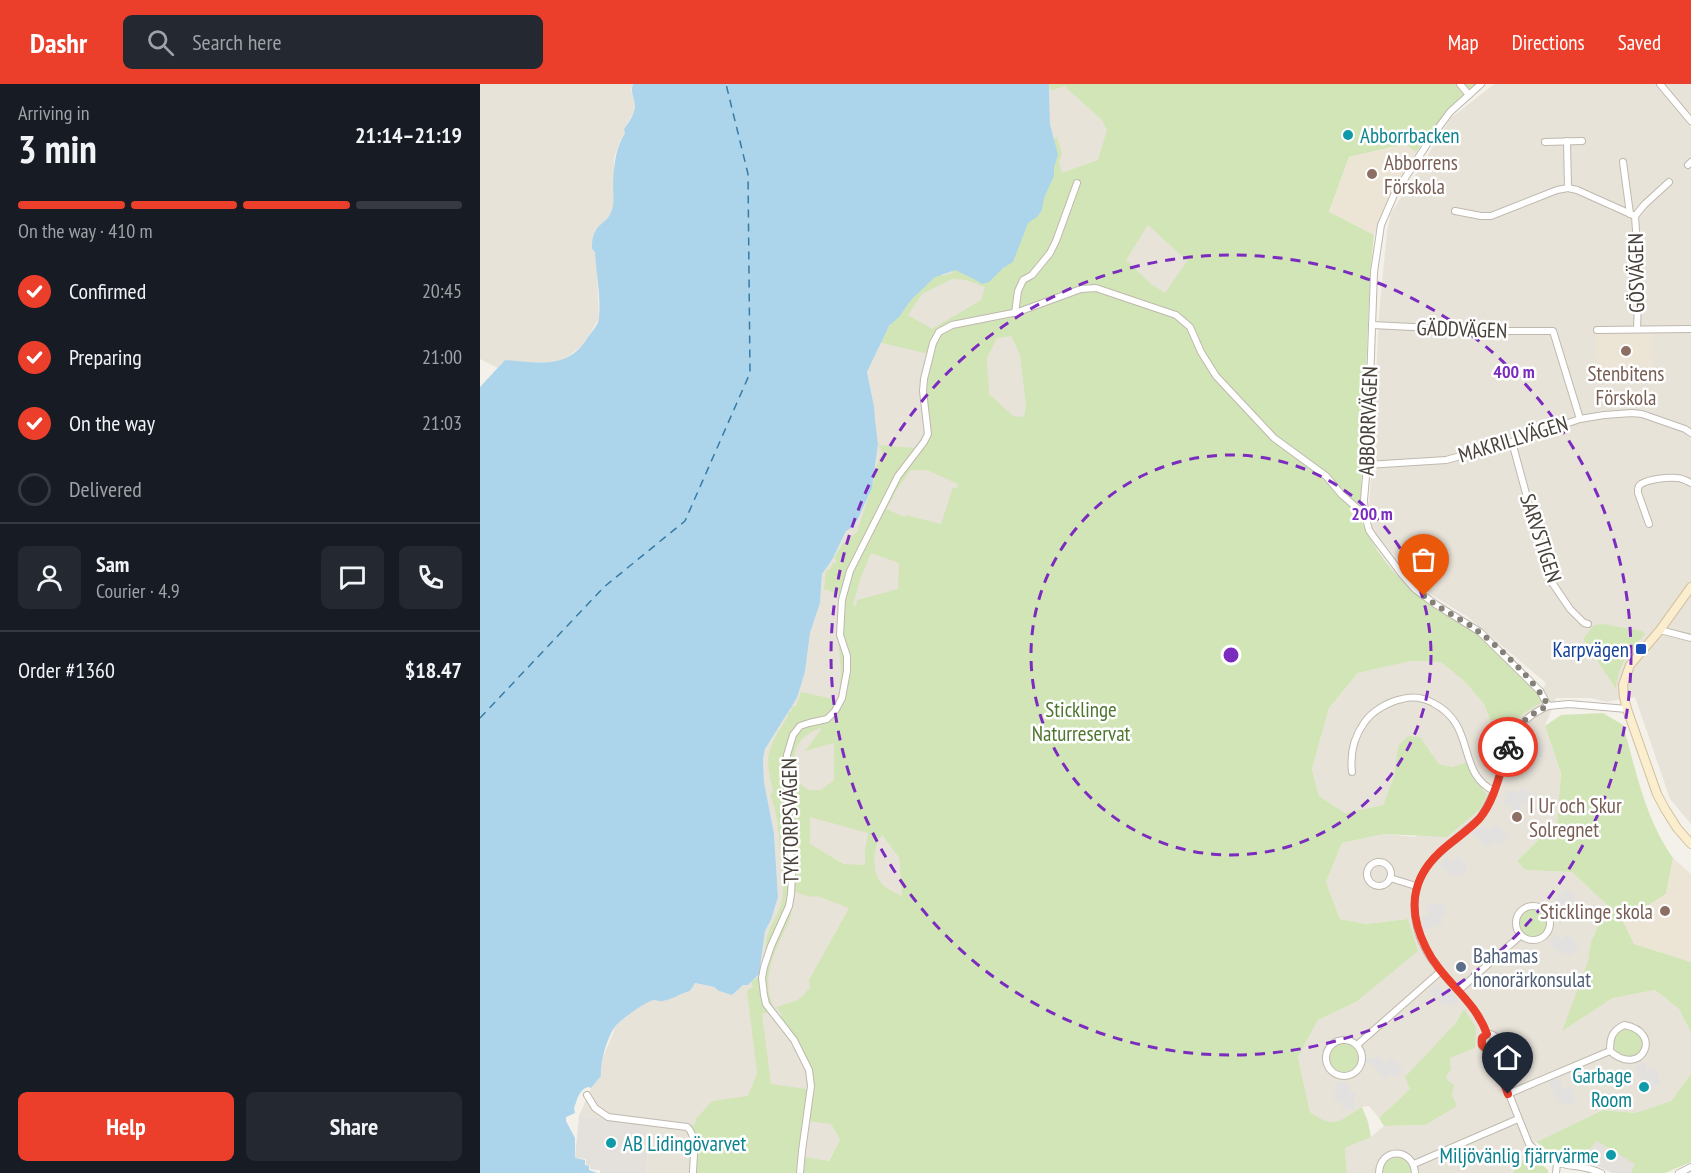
<!DOCTYPE html>
<html lang="en">
<head>
<meta charset="utf-8">
<style>
  body { margin:0; font-family:"PT Sans Narrow",sans-serif; background:#242831; color:#f1f3f6; height:100vh; display:flex; flex-direction:column; font-size:22px; white-space:nowrap }
  * { box-sizing:border-box; margin:0 }
  p { font-size:20px; color:#9ea1a6 }
  .icon { flex:none; width:33px; height:33px; fill:none; stroke:currentColor; stroke-width:2; stroke-linecap:round; stroke-linejoin:round }
  .map { position:relative; flex:1; overflow:hidden }
  .panel { display:flex; flex-direction:column; background:#171b24; width:480px }
  .panel>* { flex:none }
  .pin { position:absolute; display:grid; place-items:center; width:51px; height:51px; color:#fff; margin:-62px -26px; border-radius:50% 50% 50% 0; rotate:-45deg; box-shadow:0 0 6px #0007 }
  .pin .icon { rotate:45deg }
  .courier { position:absolute; display:grid; place-items:center; width:60px; height:60px; margin:-30px; border:4px solid #eb3f2b; border-radius:50%; background:#fff; color:#222; box-shadow:0 2px 8px #0007 }
  .head em { font-style:normal; font-weight:700 }
  .head div { display:flex; flex-direction:column-reverse }
  .head { display:flex; align-items:center; justify-content:space-between; height:102px; padding:0 18px }
  h1 { font-size:39px; font-weight:700; line-height:45px }
  .bar { display:grid; grid-template-columns:repeat(4,1fr); gap:9px 6px; align-content:center; height:72px; padding:0 18px }
  .bar i { height:8px; border-radius:4px; background:#363941 }
  .bar .selected { background:#eb3f2b }
  .bar p { grid-column:span 4 }
  .line { display:flex; align-items:center; gap:15px; padding:0 18px; border-top:2px solid #363941 }
  .line div { flex:1 }
  .round { display:grid; place-items:center; flex:none; width:63px; height:63px; border-radius:9px; background:#242831 }
  ol { padding:0 18px; list-style:none }
  li { display:flex; align-items:center; gap:18px; height:66px }
  li p { margin-inline-start:auto }
  li .icon { padding:6px; border-radius:50%; background:#eb3f2b; color:#fff; stroke-width:4 }
  li:last-child { color:#9ea1a6 }
  li i { width:33px; height:33px; border:3px solid #363941; border-radius:50% }
  .primary-button { display:flex; gap:12px; margin-top:auto; padding:12px 18px }
  .primary-button a { flex:1; height:69px; border-radius:9px; background:#eb3f2b; color:#fff; font-size:24px; font-weight:700; line-height:69px; text-align:center }
  .primary-button a+a { background:#242831; color:#f1f3f6 }
  header { display:flex; align-items:center; gap:36px; box-sizing:border-box; height:84px; padding:0 30px; background:#eb3f2b; color:#fff }
  header strong { font-size:28px }
  nav { display:flex; gap:33px; margin-inline-start:auto; font-size:21px }
  .search { width:420px; height:54px; background:#242831; display:flex; align-items:center; gap:15px; box-sizing:border-box; padding:0 21px; border-radius:9px; color:#9ea1a6; font-size:22px }
  main { display:flex; flex:1; min-height:0 }
  .map>svg:first-child { display:block }
  .residential { fill:#e8e3d9 }
  .industrial { fill:#e4e0dc }
  .education { fill:#ece5d6 }
  .green { fill:#d2e5b7; fill-rule:evenodd }
  .parking { fill:#e3e1df }
  .water { fill:#acd5ec }
  .lines { fill:none; stroke-linecap:round; stroke-linejoin:round }
  .ferry { stroke:#377ba5; stroke-width:1.5; stroke-dasharray:8 6; stroke-linecap:butt }
  .street-casing { stroke:#bfb8ae; stroke-width:8 }
  .secondary-casing { stroke:#d1c19d; stroke-width:10 }
  .street { stroke:#fff; stroke-width:6 }
  .secondary { stroke:#fbeece; stroke-width:8 }
  .done { stroke:#847f77; stroke-width:6; stroke-dasharray:0 10.8 }
  .route { stroke:#eb3f2b; stroke-width:8 }
  .ring { fill:none; stroke:#7b2cbf; stroke-width:3; stroke-dasharray:10 8 }
  .culture-dot { fill:#0f9aa8; stroke:#fff; stroke-width:2 }
  .education-dot { fill:#8d6e63; stroke:#fff; stroke-width:2 }
  .transit-dot { fill:#1a4fb4; stroke:#fff; stroke-width:2 }
  .service-dot { fill:#5c6f8a; stroke:#fff; stroke-width:2 }
  .labels { text-anchor:middle; dominant-baseline:central; stroke-width:5; stroke-linejoin:round; paint-order:stroke }
  .culture-label { font-size:21px; fill:#0d838f; stroke:#fff; text-anchor:start }
  .education-label { font-size:21px; fill:#785e54; stroke:#fff; text-anchor:start }
  .street-label { font-size:21px; fill:#484139; stroke:#fff }
  .transit-label { font-size:21px; fill:#164399; stroke:#fff; text-anchor:end }
  .park-label { font-size:21px; fill:#4d762f; stroke:#fff }
  .service-label { font-size:21px; fill:#4e5e75; stroke:#fff; text-anchor:start }
  .centre { fill:#7b2cbf; stroke:#fff; stroke-width:3 }
  .ring-label { font-size:18px; text-anchor:middle; font-weight:bold; fill:#7b2cbf; stroke:#fff; stroke-width:5; stroke-linejoin:round; paint-order:stroke }
</style>
</head>
<body>
<header>
<strong>Dashr</strong>
<div class="search"><svg class="icon" aria-label="search" viewBox="0 0 24 24"><circle cx="10" cy="10" r="6"/><path d="M15 15l6 6"/></svg>Search here</div>
<nav><a>Map</a><a>Directions</a><a>Saved</a></nav>
</header>
<main>
<section class="panel">
<div class="head"><div><h1>3 min</h1><p>Arriving in</p></div><em>21:14–21:19</em></div>
<div class="bar"><i class="selected"></i><i class="selected"></i><i class="selected"></i><i></i><p>On the way · 410 m</p></div>
<ol>
<li><svg class="icon" aria-label="check" viewBox="0 0 24 24"><path d="M5 12l5 5 9-10"/></svg>Confirmed<p>20:45</p></li>
<li><svg class="icon" aria-label="check" viewBox="0 0 24 24"><path d="M5 12l5 5 9-10"/></svg>Preparing<p>21:00</p></li>
<li><svg class="icon" aria-label="check" viewBox="0 0 24 24"><path d="M5 12l5 5 9-10"/></svg>On the way<p>21:03</p></li>
<li><i></i>Delivered</li>
</ol>
<div class="line" style="height:108px"><a class="round"><svg class="icon" aria-label="person" viewBox="0 0 24 24"><circle cx="12" cy="8" r="4"/><path d="M4 21q1-7 8-7t8 7"/></svg></a><div><b>Sam</b><p>Courier · 4.9</p></div><a class="round"><svg class="icon" aria-label="chat" viewBox="0 0 24 24"><path d="M4 5h16v11H9l-5 4z"/></svg></a><a class="round"><svg class="icon" aria-label="phone" viewBox="0 0 24 24"><path d="M5 4h4l2 5-3 2q2 4 5 5l2-3 5 2v4C11 20 4 13 5 4z"/></svg></a></div>
<div class="line" style="height:78px"><div>Order #1360</div><b>$18.47</b></div>
<div class="primary-button"><a>Help</a><a>Share</a></div>
</section>
<div class="map">
<svg width="1211" height="1089" viewBox="0 0 1211 1089">
  <rect width="100%" height="100%" fill="#f4f1eb"/>
  <!-- residential -->
  <g class="residential">
    <polygon points="0,0 153,0 151,6 155,19 154,28 144,45 145,49 140,57 134,74 134,112 133,122 131,130 126,137 115,147 113,156 112,165 115,168 117,186 119,235 102,262 82,277 73,279 40,278 36,277 22,278 18,284 0,275"/>
    <polygon points="569,0 582,0 629,42 644,117 707,177 687,212 538,241 557,357 462,441 426,431 407,458 424,473 419,505 365,616 326,666 363,656 401,750 419,774 422,812 327,759 374,818 339,910 296,923 329,967 334,1009 360,1056 342,1089 166,1089 170,1039 99,1032 111,1004 121,992 120,986 124,971 136,942 150,929 164,919 173,916 184,917 201,909 210,907 214,899 234,903 239,907 251,910 263,901 268,901 272,898 280,880 285,847 291,836 298,813 294,749 284,698 283,675 285,665 317,614 325,588 330,549 340,519 342,490 352,476 366,447 373,443 378,436 392,404 398,360 394,336 394,322 387,288 409,242 455,193 476,186 573,55 570,40"/>
    <polygon points="1014,0 1211,0 1211,740 1190,715 1155,613 1126,618 1111,614 1076,614 1065,642 1081,689 1077,737 1037,777 1045,786 1092,788 1127,821 1111,858 1108,877 1083,946 1133,914 1175,906 1199,925 1211,949 1211,990 1191,1017 1155,1029 1123,1026 1056,1058 1031,1089 867,1089 865,1064 891,1053 904,1042 945,1041 972,1011 966,993 970,974 996,943 984,926 930,1005 899,1034 889,1022 882,1023 856,1039 844,1038 830,1028 818,973 838,936 876,918 928,835 886,840 860,835 846,798 862,759 904,750 935,753 1005,707 994,694 987,678 972,683 959,680 940,653 918,662 914,692 903,721 865,729 839,712 832,685 849,624 878,589 931,577 961,578 984,597 1004,620 1014,645 1015,678 1024,650 1037,634 1060,619 1059,612 1066,599 988,533 942,505 892,445 889,423 891,393 896,388 899,378 892,372 899,230 907,147 911,129 971,34"/>
  </g>
  <!-- industrial -->
  <g class="industrial">
    <polygon points="99,1032 170,1039 166,1089 120,1089 120,1086 110,1085 110,1082 106,1081 106,1075 95,1074"/>
    <polygon points="1117,1057 1156,1080 1151,1089 1132,1089 1114,1080 1100,1077"/>
  </g>
  <!-- education -->
  <g class="education">
    <polygon points="944,56 911,108 894,151 849,129 869,73"/>
    <polygon points="1116,249 1171,250 1172,293 1117,294"/>
    <polygon points="1193,774 1211,790 1211,878 1154,860 1143,837 1186,810"/>
  </g>
  <!-- green -->
  <g class="green">
    <path d="M569 0H996L970 23 936 68 925 60 869 73 849 128 894 151 890 191 880 434C895 470 923 502 955 525 969 534 985 541 998 551 1020 567 1039 589 1057 609L1061 619C1028 637 1025 647 1015 681L1014 645 1004 620 984 597 961 578 931 577 878 589 849 624 832 685 839 712 865 729 903 721 914 692 918 662 928 652 940 653 959 680 972 683 987 678 994 694 1007 711 1000 725 967 753 904 750 862 759 846 798 860 835 886 840 928 835 938 867 876 918 838 936 818 973 830 1028C855 1046 858 1037 882 1023L888 1038 891 1053 865 1064 867 1089H211V1041H215L216 1035 232 1017 268 1012 277 989 267 907 273 903 271 897C286 894 284 866 287 853 290 841 298 831 301 820 306 803 301 787 300 770 299 750 298 729 290 711L293 706C283 669 289 663 308 632V626L310 628 312 626 310 623 316 622 321 608 358 616 361 589 358 551 360 511 344 505 346 487 350 485 353 479H356V476L354 474 363 459 377 448 394 396 392 392 393 388 396 385 400 373 402 372V367L398 361 435 364 445 348 441 311 449 270 398 258 407 244 411 242 410 236 453 192 461 190 462 192 472 189 477 183 500 190 575 54 577 53 582 70 579 78 582 89 618 76 627 46 622 36 584 2 571 7ZM668 141 707 177 685 209 670 199 646 176ZM472 195 486 196 505 203 501 216 452 245 428 231 442 210ZM531 252 540 271 546 322 544 333 533 332 509 310 507 274 517 254ZM431 386H447L478 400 477 405 473 403 461 440 426 431 424 433 407 425 416 407ZM391 469 419 479 418 505 377 516 376 522 373 521 381 493ZM342 644 325 667 354 659V696L341 706H328L316 696C316 688 314 678 315 670 316 657 330 646 342 644ZM330 733 388 749 385 766V781L364 780 330 760ZM402 751 419 774 422 812C417 809 410 806 404 802 391 792 392 763 402 751ZM313 807 330 813 337 812 369 824 329 896 330 904 318 916 296 923 302 931 300 933C280 905 289 880 302 852 305 845 310 838 311 830 313 823 312 814 313 807ZM288 928C301 943 321 966 326 986 327 992 327 999 327 1005L291 1000 282 930ZM328 1037 351 1040 360 1056 349 1077 323 1073Z"/>
    <path d="M1123 540 1162 547 1165 550C1149 569 1138 579 1136 605L1103 555 1114 541Z"/>
    <path d="M1123 629 1143 641C1156 686 1165 735 1193 774L1186 810 1143 837 1154 860 1211 878V949L1199 925 1175 906 1133 914 1082 947 1108 877 1111 858 1127 821 1092 788 1045 786 1037 777 1077 737 1081 689 1065 642 1081 631Z"/>
    <circle cx="1053" cy="840" r="14"/>
    <polygon points="984,925 996,943 995,964 970,974 971,985 966,993 968,997 974,1001 972,1011 977,1022 945,1041 904,1042 899,1034 930,1005 925,993 975,940"/>
    <circle cx="1148" cy="959" r="14"/>
    <circle cx="864" cy="974" r="14"/>
    <polygon points="1211,990 1211,1078 1185,1089 1151,1089 1155,1080 1117,1057 1100,1077 1067,1066 1056,1058 1123,1026 1155,1029 1191,1017"/>
    <polygon points="1048,1069 1068,1086 1068,1089 1032,1089"/>
    <path d="M920 1073C928 1076 931 1080 932 1089H903C903 1078 910 1074 920 1073Z"/>
  </g>
  <!-- parking -->
  <g class="parking">
    <polygon points="1050,657 1066,661 1062,674 1055,672 1053,681 1034,676 1038,661 1048,663"/>
    <polygon points="1042,704 1056,712 1050,723 1044,720 1039,728 1022,719 1030,705 1038,709"/>
    <polygon points="1016,740 1028,751 1020,761 1014,756 1008,764 992,750 998,743 1000,745 1004,741 1010,747"/>
    <polygon points="976,772 986,778 985,781 988,784 982,793 977,790 974,793 959,782 965,773 972,778"/>
    <polygon points="1086,804 1097,815 1092,819 1094,822 1079,836 1072,829 1080,821 1074,816"/>
    <polygon points="957,818 959,821 963,819 967,830 961,833 964,839 943,847 940,839 943,838 941,833 949,830 946,822"/>
    <polygon points="1075,850 1081,856 1088,850 1099,863 1089,872 1085,868 1081,872 1067,857"/>
    <polygon points="957,900 964,907 968,904 979,917 971,924 967,920 963,923 949,907"/>
    <polygon points="899,972 906,979 912,974 923,987 914,995 910,991 905,995 894,982 886,978 887,973 892,975"/>
    <polygon points="1164,978 1167,986 1175,983 1181,1000 1169,1004 1167,998 1162,1000 1154,982"/>
    <polygon points="1079,994 1083,1005 1090,1002 1096,1017 1085,1022 1083,1017 1078,1019 1069,998"/>
    <polygon points="856,998 869,999 869,1007 876,1008 874,1026 862,1024 862,1018 854,1017"/>
  </g>
  <!-- water -->
  <path class="water" d="M153 0H569L570 40 578 71 574 83V92L564 114 562 126 557 133 548 139 533 178 523 184 509 198 502 200C494 194 484 191 476 186L455 193 431 216 419 233 409 242 387 288 394 322 395 336 398 360 392 404 378 435 373 443 366 447 352 476 342 490 340 519 330 549 325 588 317 614 285 665 283 675 284 698 294 749 298 813 291 836 285 847 279 890 268 901H263L252 911 239 907 234 903 215 899 210 907C201 909 191 916 183 917 180 918 177 916 174 916 166 917 140 936 135 943 127 953 120 979 121 992L111 1004 108 1003C99 1005 97 1016 94 1024L95 1029 86 1033V1037L95 1054V1074L105 1076V1081L109 1082V1086L117 1089H0V303L25 276C57 278 88 287 108 253 112 247 119 241 119 233 121 213 116 188 115 168L112 165C112 159 112 152 116 146 120 139 128 137 131 128 135 119 133 110 133 100 134 82 135 65 145 49L144 45C149 38 155 30 155 21 154 13 150 8 153 0Z"/>
  <g class="lines">
    <!-- ferry -->
    <polyline class="ferry" points="0,634 124,503 205,437 270,289 268,90 246,0"/>
    <!-- street casing -->
    <g class="street-casing">
      <g id="street">
        <polyline points="980,0 989,11"/>
        <polyline points="1001,0 970,28 953,51 914,111 901,141 894,188 887,381 884,416 885,431 889,446 893,452 921,489 935,505 955,520 1000,548 1060,607 1068,622 1089,620 1147,625"/>
        <polyline points="1180,0 1211,37"/>
        <polyline points="1087,57 1088,104"/>
        <polyline points="1065,58 1102,57"/>
        <polyline points="1143,78 1150,130"/>
        <polyline points="1208,81 1211,78"/>
        <polyline points="975,127 1001,132 1011,132 1077,106 1088,104 1097,106 1155,132 1159,190 1157,245"/>
        <polyline points="1155,132 1164,121 1189,98"/>
        <polyline points="535,229 538,207 543,196 552,191 570,169 576,157 597,99"/>
        <polyline points="892,241 1013,247 1073,247 1100,335"/>
        <polyline points="1117,246 1211,245"/>
        <polyline points="1032,358 1057,450 1071,497 1090,525 1104,539 1108,540"/>
        <polyline points="887,381 966,376 1032,358 1100,335 1124,331 1152,329 1162,330 1205,345 1211,349"/>
        <path d="M1169 440 1158 409C1158 405 1157 403 1161 400 1169 395 1188 393 1197 394 1202 394 1207 397 1211 399"/>
        <polyline points="1180,546 1211,554"/>
        <path d="M872 688C870 671 874 653 884 639 892 627 908 618 922 615 933 612 944 614 953 619 997 641 976 689 1014 707"/>
        <circle cx="899" cy="790" r="12"/>
        <polyline points="910,794 936,802"/>
        <circle cx="1053" cy="839" r="17"/>
        <polyline points="979,906 1040,852"/>
        <path d="M1144 941C1185 948 1161 995 1130 967 1130 953 1132 947 1144 941Z"/>
        <path d="M1007 950C996 921 974 905 956 881 934 854 926 814 946 784 957 769 972 758 986 746 990 742 996 738 1000 734 1004 728 1008 720 1011 714 1032 674 1019 644 1068 622"/>
        <circle cx="1009" cy="958" r="8"/>
        <circle cx="864" cy="974" r="18"/>
        <polyline points="877,961 961,887"/>
        <path d="M1011 965 1049 1060C1057 1068 1067 1076 1078 1079 1092 1083 1107 1082 1121 1089"/>
        <polyline points="1028,1010 1130,967"/>
        <path d="M107 1011 115 1024 128 1033 207 1043C218 1052 213 1076 213 1089"/>
        <polyline points="934,1080 1038,1035"/>
        <polyline points="320,1089 322,1067 331,1002 329,986 314,956 286,920 284,911 282,894 284,883 291,862 309,822 311,810 312,792 307,711 307,671 313,651 320,642 329,639 347,635 355,627 362,614 367,587 367,572 360,551 362,516 365,505 370,487 418,392 444,358 448,350 443,307 444,295 453,259 459,248 472,241 538,228 601,205 616,204 696,231 710,243 721,268 736,292 794,354 846,392 862,411 885,431"/>
        <path d="M899 1089C900 1063 933 1063 935 1089"/>
        <polyline points="1076,1089 1077,1079"/>
        <polyline points="1199,1089 1211,1083"/>
      </g>
    </g>
    <!-- secondary casing -->
    <g class="secondary-casing">
      <polyline id="secondary" points="1211,503 1180,546 1150,581 1143,601 1144,613 1147,625 1177,710 1185,725 1197,744 1211,760"/>
    </g>
    <!-- street -->
    <use href="#street" class="street"/>
    <!-- secondary -->
    <use href="#secondary" class="secondary"/>
  </g>
  <g class="lines">
    <!-- done -->
    <path class="done" d="M944 512C959 524 975 532 991 542 1012 556 1058 599 1068 622 1048 631 1035 642 1028 663"/>
    <!-- route -->
    <path class="route" d="M1028 663C1020 686 1016 715 999 735 988 747 972 757 960 768 930 796 928 828 946 864 962 897 994 914 1007 950L1002 954V961L1006 965H1011L1028 1010"/>
  </g>
  <!-- distance rings -->
  <g class="ring">
    <circle cx="751" cy="571" r="200"/>
    <circle cx="751" cy="571" r="400"/>
  </g>
  <!-- markers -->
  <g class="culture-dot">
    <circle cx="868" cy="51" r="6"/>
    <circle cx="1164" cy="1003" r="6"/>
    <circle cx="131" cy="1059" r="6"/>
    <circle cx="1131" cy="1071" r="6"/>
  </g>
  <g class="education-dot">
    <circle cx="892" cy="90" r="6"/>
    <circle cx="1146" cy="267" r="6"/>
    <circle cx="1037" cy="733" r="6"/>
    <circle cx="1185" cy="827" r="6"/>
  </g>
  <rect class="transit-dot" x="1155" y="559" width="12" height="12" rx="3"/>
  <circle class="service-dot" cx="981" cy="883" r="6"/>
  <g class="labels">
    <!-- culture labels -->
    <g class="culture-label">
      <text x="880" y="51">Abborrbacken</text>
      <text x="1152" y="991" text-anchor="end">Garbage<tspan x="1152" dy="24">Room</tspan></text>
      <text x="143" y="1059">AB Lidingövarvet</text>
      <text x="1119" y="1071" text-anchor="end">Miljövänlig fjärrvärme</text>
    </g>
    <!-- education labels -->
    <g class="education-label">
      <text x="904" y="78">Abborrens<tspan x="904" dy="24">Förskola</tspan></text>
      <text x="1146" y="289" text-anchor="middle">Stenbitens<tspan x="1146" dy="24">Förskola</tspan></text>
      <text x="1049" y="721">I Ur och Skur<tspan x="1049" dy="24">Solregnet</tspan></text>
      <text x="1173" y="827" text-anchor="end">Sticklinge skola</text>
    </g>
    <!-- street labels -->
    <g class="street-label">
      <text transform="translate(1156 189) rotate(-91)">GÖSVÄGEN</text>
      <text transform="translate(982 245) rotate(2)">GÄDDVÄGEN</text>
      <text transform="translate(888 337) rotate(-88)">ABBORRVÄGEN</text>
      <text transform="translate(1033 355) rotate(-17)">MAKRILLVÄGEN</text>
      <text transform="translate(1061 454) rotate(72)">SARVSTIGEN</text>
      <text transform="translate(310 737) rotate(-91)">TYKTORPSVÄGEN</text>
    </g>
    <!-- transit labels -->
    <g class="transit-label">
      <text x="1149" y="565">Karpvägen</text>
    </g>
    <!-- park labels -->
    <g class="park-label">
      <text x="601" y="625">Sticklinge<tspan x="601" dy="24">Naturreservat</tspan></text>
    </g>
    <!-- service labels -->
    <g class="service-label">
      <text x="993" y="871">Bahamas<tspan x="993" dy="24">honorärkonsulat</tspan></text>
    </g>
  </g>
  <circle cx="751" cy="571" r="9" class="centre"/>
  <g class="ring-label">
    <text x="1034" y="294">400 m</text>
    <text x="892" y="436">200 m</text>
  </g>
</svg>
<div class="pin" style="left:944px;top:512px;background:#ea580c"><svg class="icon" aria-label="bag" viewBox="0 0 24 24"><path d="M5 8h14l-1 12H6zM9 8a3 3 0 0 1 6 0"/></svg></div>
<div class="pin" style="left:1028px;top:1010px;background:#1f2937"><svg class="icon" aria-label="home" viewBox="0 0 24 24"><path d="M3 11l9-7 9 7M6 9v11h12V9"/></svg></div>
<div class="courier" style="left:1028px;top:663px"><svg class="icon" aria-label="bike" viewBox="0 0 24 24"><circle cx="6" cy="16" r="4"/><circle cx="18" cy="16" r="4"/><path d="M6 16l4-8h5l3 8M10 8l3 8H6M13 5h3"/></svg></div>
</div>
</main>
</body>
</html>
